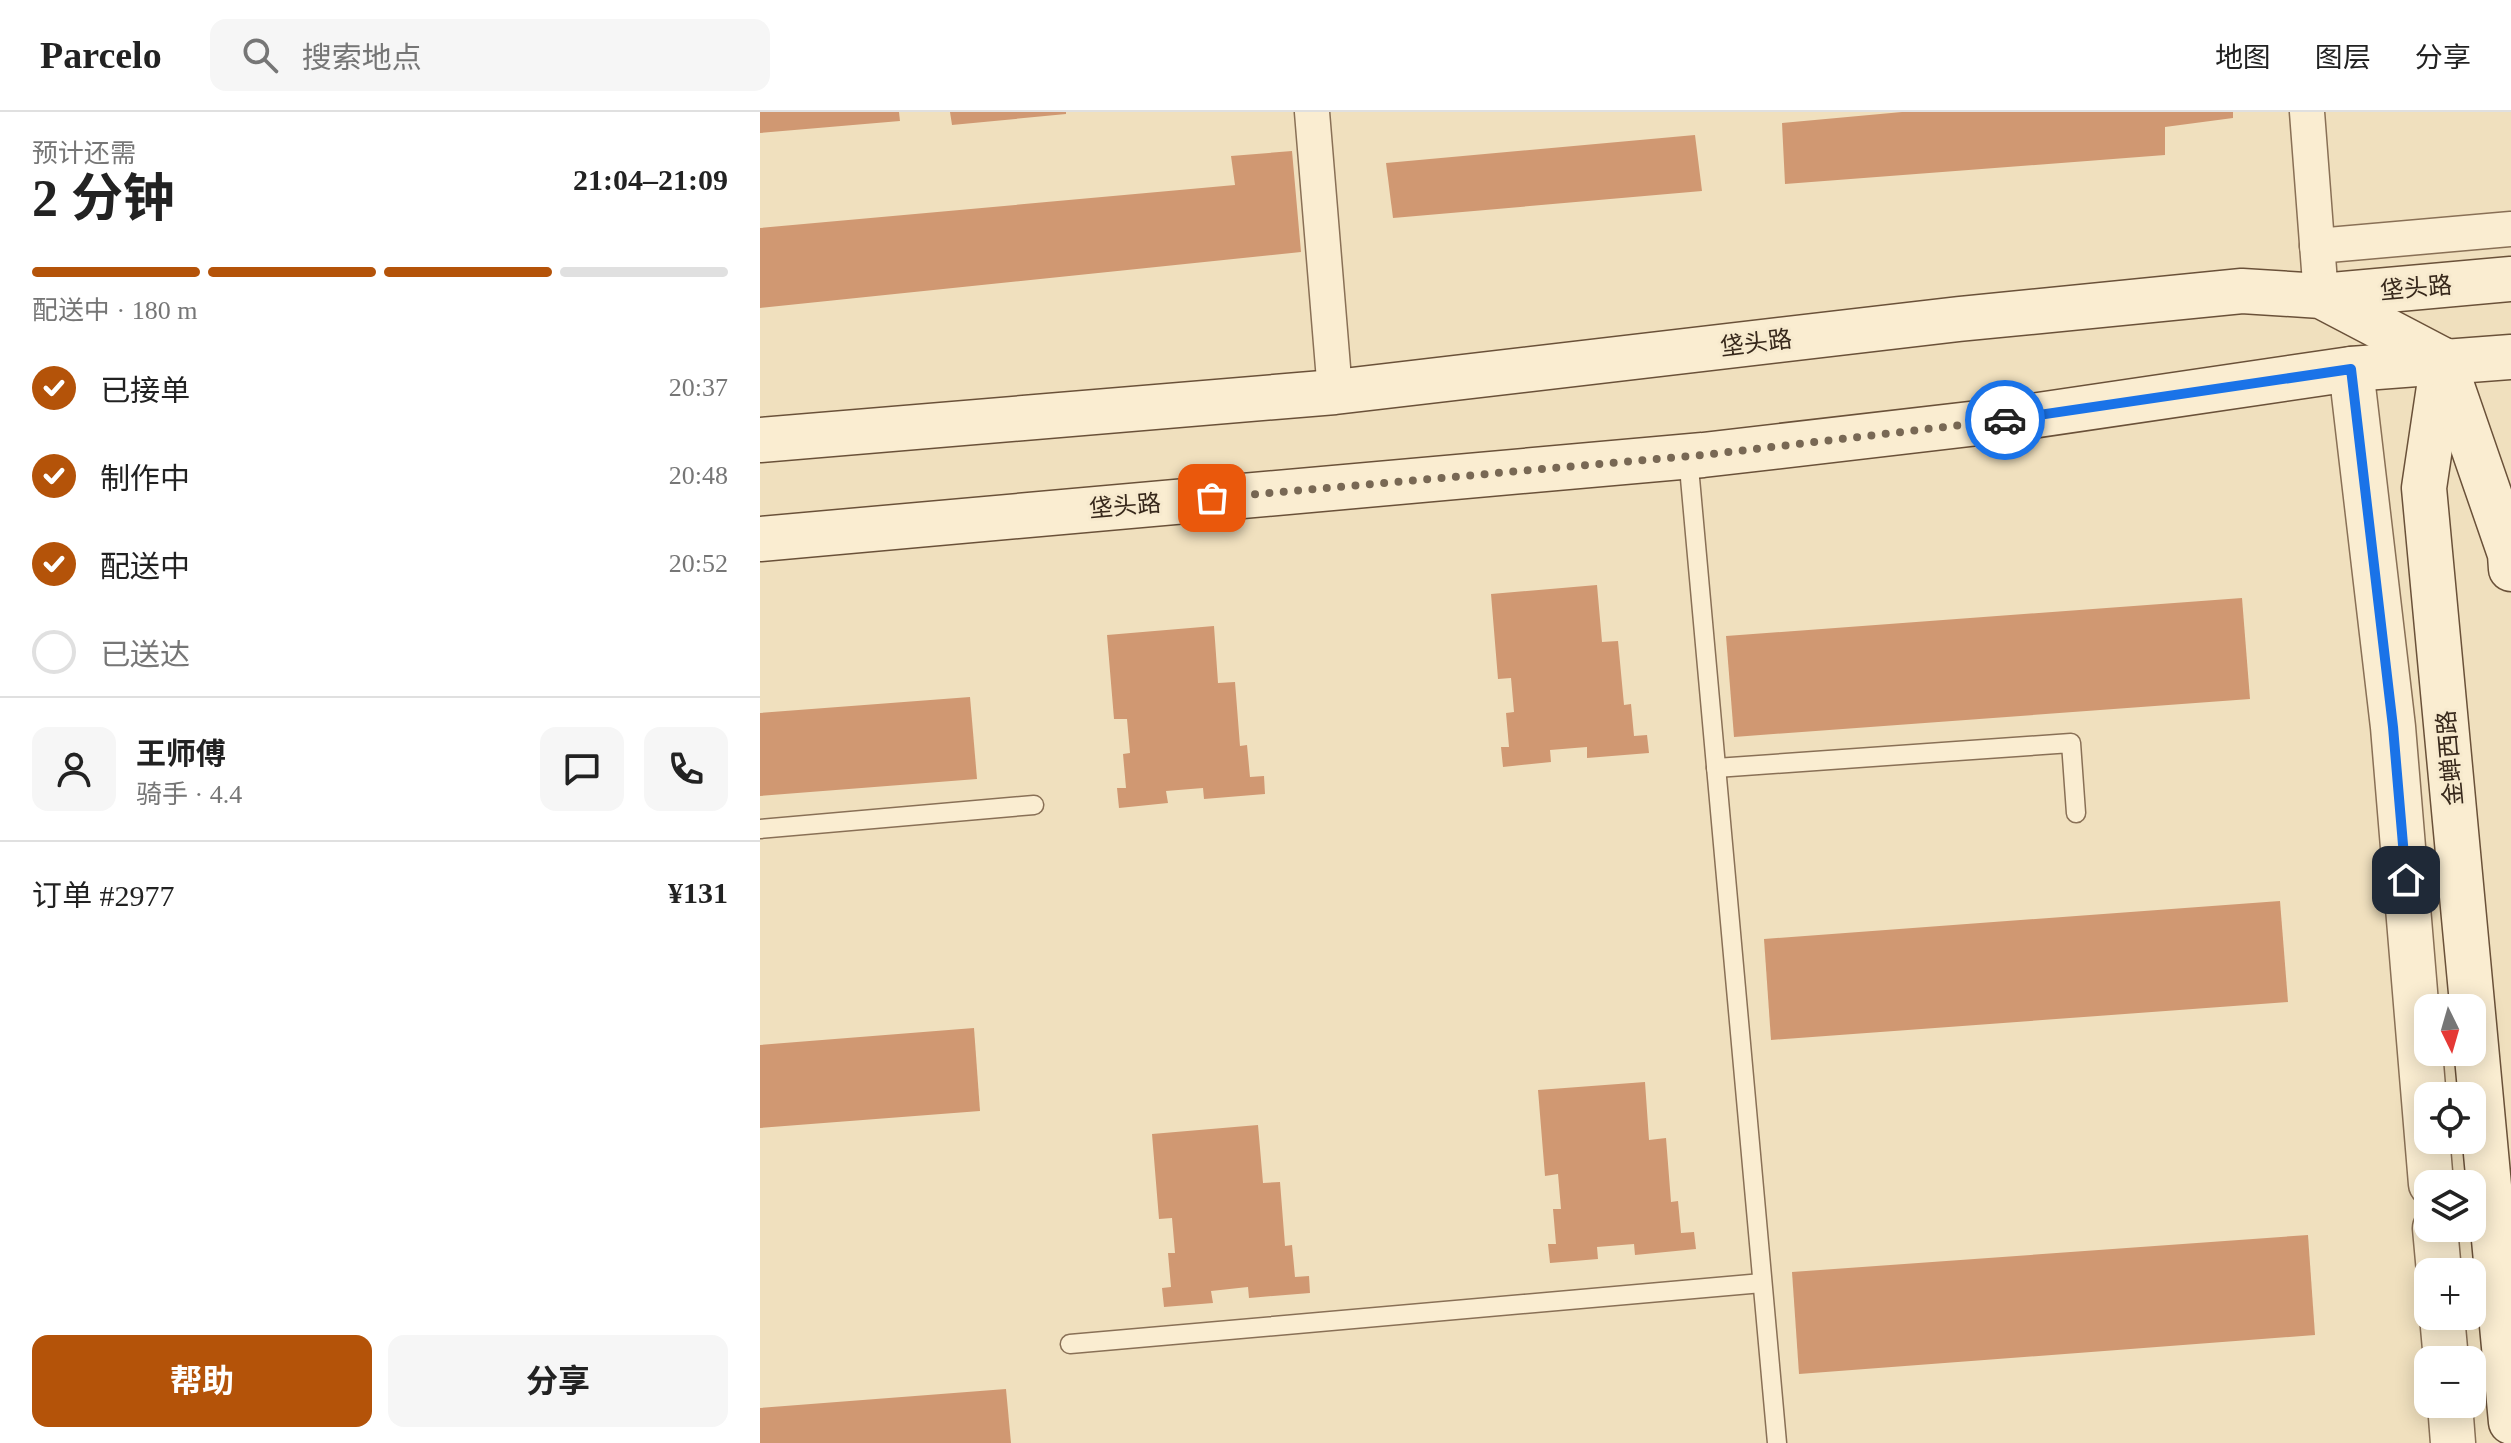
<!DOCTYPE html>
<html lang="zh">
<head>
<meta charset="utf-8">
<style>
  body { margin:0; font-family:"Times New Roman","Noto Sans SC",serif; background:#f6f6f6; color:#222; height:100vh; display:flex; flex-direction:column; font-size:30px; white-space:nowrap }
  * { box-sizing:border-box; margin:0 }
  p { font-size:26px; color:#767676 }
  .icon { flex:none; width:44px; height:44px; fill:none; stroke:currentColor; stroke-width:2; stroke-linecap:round; stroke-linejoin:round }
  .map { position:relative; flex:1; overflow:hidden }
  .panel { display:flex; flex-direction:column; background:#fff; width:760px }
  .panel>* { flex:none }
  .needle { width:52px; rotate:175deg }
  .fabs { position:absolute; left:1654px; top:882px; display:grid; gap:16px }
  .fabs a { display:grid; place-items:center; width:72px; height:72px; border-radius:16px; background:#fff; box-shadow:0 4px 20px #0003; font-size:40px }
  .pin { position:absolute; display:grid; place-items:center; width:68px; height:68px; color:#fff; margin:-34px; border-radius:16px; box-shadow:0 4px 12px #0006 }
  .courier { position:absolute; display:grid; place-items:center; width:80px; height:80px; margin:-40px; border:6px solid #1a73e8; border-radius:50%; background:#fff; color:#222; box-shadow:0 2px 10px #0007 }
  .head em { font-style:normal; font-weight:700 }
  .head div { display:flex; flex-direction:column-reverse }
  .head { display:flex; align-items:center; justify-content:space-between; height:136px; padding:0 32px }
  h1 { font-size:52px; font-weight:700; line-height:60px }
  .bar { display:grid; grid-template-columns:repeat(4,1fr); gap:12px 8px; align-content:center; height:96px; padding:0 32px }
  .bar i { height:10px; border-radius:6px; background:#e0e0e0 }
  .bar .active { background:#b45309 }
  .bar p { grid-column:span 4 }
  .line { display:flex; align-items:center; gap:20px; padding:0 32px; border-top:2px solid #e0e0e0 }
  .line div { flex:1 }
  .round { display:grid; place-items:center; flex:none; width:84px; height:84px; border-radius:16px; background:#f6f6f6 }
  ol { padding:0 32px; list-style:none }
  li { display:flex; align-items:center; gap:24px; height:88px }
  li p { margin-inline-start:auto }
  li .icon { padding:8px; border-radius:50%; background:#b45309; color:#fff; stroke-width:4 }
  li:last-child { color:#767676 }
  li i { width:44px; height:44px; border:4px solid #e0e0e0; border-radius:50% }
  .button { display:flex; gap:16px; margin-top:auto; padding:16px 32px }
  .button a { flex:1; height:92px; border-radius:16px; background:#b45309; color:#fff; font-size:32px; font-weight:700; line-height:92px; text-align:center }
  .button a+a { background:#f6f6f6; color:#222 }
  header { display:flex; align-items:center; gap:48px; box-sizing:border-box; height:112px; padding:0 40px; background:#fff; border-bottom:2px solid #e0e0e0 }
  header strong { font-size:38px }
  nav { display:flex; gap:44px; margin-inline-start:auto; font-size:28px }
  .search { width:560px; height:72px; background:#f6f6f6; display:flex; align-items:center; gap:20px; box-sizing:border-box; padding:0 28px; border-radius:16px; color:#767676; font-size:30px }
  main { display:flex; flex:1; min-height:0 }
  .map>svg:first-child { display:block }
  .building { fill:#d09872 }
  .lines { fill:none; stroke-linecap:round; stroke-linejoin:round }
  .service-casing { stroke:#897056; stroke-width:21 }
  .minor-casing { stroke:#897056; stroke-width:37 }
  .tertiary-casing { stroke:#897056; stroke-width:47 }
  .secondary-casing { stroke:#6a5139; stroke-width:47 }
  .service { stroke:#faedd1; stroke-width:18 }
  .minor { stroke:#faedd1; stroke-width:34 }
  .tertiary { stroke:#faedd1; stroke-width:44 }
  .secondary { stroke:#faedd1; stroke-width:44 }
  .done { stroke:#786854; stroke-width:8; stroke-dasharray:0 14.4 }
  .route { stroke:#1a73e8; stroke-width:10 }
  .labels { text-anchor:middle; dominant-baseline:central; stroke-width:6; stroke-linejoin:round; paint-order:stroke }
  .street-label { font-size:24px; fill:#37281b; stroke:#f7eace }
</style>
</head>
<body>
<header>
<strong>Parcelo</strong>
<div class="search"><svg class="icon" aria-label="search" viewBox="0 0 24 24"><circle cx="10" cy="10" r="6"/><path d="M15 15l6 6"/></svg>搜索地点</div>
<nav><a>地图</a><a>图层</a><a>分享</a></nav>
</header>
<main>
<section class="panel">
<div class="head"><div><h1>2 分钟</h1><p>预计还需</p></div><em>21:04–21:09</em></div>
<div class="bar"><i class="active"></i><i class="active"></i><i class="active"></i><i></i><p>配送中 · 180 m</p></div>
<ol>
<li><svg class="icon" aria-label="check" viewBox="0 0 24 24"><path d="M5 12l5 5 9-10"/></svg>已接单<p>20:37</p></li>
<li><svg class="icon" aria-label="check" viewBox="0 0 24 24"><path d="M5 12l5 5 9-10"/></svg>制作中<p>20:48</p></li>
<li><svg class="icon" aria-label="check" viewBox="0 0 24 24"><path d="M5 12l5 5 9-10"/></svg>配送中<p>20:52</p></li>
<li><i></i>已送达</li>
</ol>
<div class="line" style="height:144px"><a class="round"><svg class="icon" aria-label="person" viewBox="0 0 24 24"><circle cx="12" cy="8" r="4"/><path d="M4 21q1-7 8-7t8 7"/></svg></a><div><b>王师傅</b><p>骑手 · 4.4</p></div><a class="round"><svg class="icon" aria-label="chat" viewBox="0 0 24 24"><path d="M4 5h16v11H9l-5 4z"/></svg></a><a class="round"><svg class="icon" aria-label="phone" viewBox="0 0 24 24"><path d="M5 4h4l2 5-3 2q2 4 5 5l2-3 5 2v4C11 20 4 13 5 4z"/></svg></a></div>
<div class="line" style="height:104px"><div>订单 #2977</div><b>¥131</b></div>
<div class="button"><a>帮助</a><a>分享</a></div>
</section>
<div class="map">
<svg width="1751" height="1331" viewBox="0 0 1751 1331">
  <rect width="100%" height="100%" fill="#f0e0be"/>
  <!-- building -->
  <g class="building">
    <polygon points="0,0 139,0 140,9 0,21"/>
    <polygon points="190,0 306,0 306,2 192,13"/>
    <polygon points="1142,0 1473,0 1473,6 1405,15 1405,43 1025,72 1022,11"/>
    <polygon points="935,23 942,79 633,106 626,51"/>
    <polygon points="532,39 541,140 0,196 0,116 475,73 471,44"/>
    <polygon points="837,473 842,530 858,529 864,593 871,592 874,624 887,623 889,641 827,646 827,635 790,638 791,650 743,655 741,635 749,635 746,601 754,600 751,566 738,567 731,482"/>
    <polygon points="1482,486 1490,587 974,625 966,524"/>
    <polygon points="454,514 458,571 475,570 480,634 487,633 490,665 504,664 505,682 444,687 443,676 406,679 408,691 359,696 357,676 366,676 363,642 370,641 367,607 354,607 347,523"/>
    <polygon points="210,585 217,667 0,684 0,601"/>
    <polygon points="1520,789 1528,890 1011,928 1004,827"/>
    <polygon points="214,916 220,999 0,1016 0,933"/>
    <polygon points="885,970 889,1028 906,1026 911,1090 918,1089 921,1121 934,1120 936,1137 875,1143 874,1132 837,1135 838,1147 790,1151 788,1132 796,1132 793,1097 801,1097 798,1062 785,1064 778,978"/>
    <polygon points="498,1013 503,1071 520,1070 525,1134 532,1133 535,1165 549,1164 550,1181 489,1186 488,1175 451,1179 453,1191 404,1195 402,1176 411,1175 408,1141 415,1141 412,1106 399,1107 392,1022"/>
    <polygon points="1548,1123 1555,1223 1039,1262 1032,1160"/>
    <polygon points="246,1277 251,1331 0,1331 0,1296"/>
  </g>
  <g class="lines">
    <!-- service casing -->
    <g class="service-casing">
      <g id="service">
        <polyline points="928,344 1017,1331"/>
        <polyline points="956,656 1311,631 1316,701"/>
        <polyline points="0,717 274,693"/>
        <polyline points="310,1232 1002,1171"/>
      </g>
    </g>
    <!-- minor casing -->
    <g class="minor-casing">
      <g id="minor">
        <polyline points="552,0 575,280"/>
        <polyline points="1547,0 1561,184"/>
        <polyline points="1557,134 1751,117"/>
      </g>
    </g>
    <!-- tertiary casing -->
    <g class="tertiary-casing">
      <g id="tertiary">
        <polyline points="1591,257 1633,615 1671,1072"/>
        <polyline points="1675,1116 1679,1160"/>
        <polyline points="1682,1204 1686,1248"/>
        <polyline points="1690,1292 1693,1331"/>
      </g>
    </g>
    <!-- secondary casing -->
    <g class="secondary-casing">
      <g id="secondary">
        <polyline points="1561,184 1751,167"/>
        <polyline points="1683,248 1664,376 1751,1310"/>
        <polyline points="1685,254 1750,442 1751,457"/>
        <polyline points="0,328 575,280 1199,207 1482,179 1561,184 1683,248"/>
        <polyline points="0,427 943,343 1244,308 1591,257 1751,245"/>
      </g>
    </g>
    <!-- service -->
    <use href="#service" class="service"/>
    <!-- minor -->
    <use href="#minor" class="minor"/>
    <!-- tertiary -->
    <use href="#tertiary" class="tertiary"/>
    <!-- secondary -->
    <use href="#secondary" class="secondary"/>
  </g>
  <g class="lines">
    <!-- done -->
    <polyline class="done" points="452,386 943,343 1245,308"/>
    <!-- route -->
    <polyline class="route" points="1245,308 1591,257 1633,615 1646,768"/>
  </g>
  <g class="labels">
    <!-- street labels -->
    <g class="street-label">
      <text transform="translate(1656 176) rotate(-5)">垡头路</text>
      <text transform="translate(996 231) rotate(-7)">垡头路</text>
      <text transform="translate(365 394) rotate(-5)">垡头路</text>
      <text transform="translate(1690 646) rotate(-95)">金蝉西路</text>
    </g>
  </g>
</svg>
<div class="fabs">
<a><svg class="needle" viewBox="-14 -14 28 28"><path d="M0-13l5 13h-10z" fill="#e53935"/><path d="M0 13l5-13h-10z" fill="#767676"/></svg></a>
<a><svg class="icon" aria-label="locate" viewBox="0 0 24 24"><circle cx="12" cy="12" r="6"/><path d="M12 2v4M12 18v4M2 12h4M18 12h4"/></svg></a>
<a><svg class="icon" aria-label="layers" viewBox="0 0 24 24"><path d="M12 4l9 5-9 5-9-5zM3 14l9 5 9-5"/></svg></a>
<a>+</a>
<a>−</a>
</div>
<div class="pin" style="left:452px;top:386px;background:#ea580c"><svg class="icon" aria-label="bag" viewBox="0 0 24 24"><path d="M5 8h14l-1 12H6zM9 8a3 3 0 0 1 6 0"/></svg></div>
<div class="pin" style="left:1646px;top:768px;background:#1f2937"><svg class="icon" aria-label="home" viewBox="0 0 24 24"><path d="M3 11l9-7 9 7M6 9v11h12V9"/></svg></div>
<div class="courier" style="left:1245px;top:308px"><svg class="icon" aria-label="car" viewBox="0 0 24 24"><path d="M5 17H2v-5l4-1 3-4h7l3 4 3 1v5h-3M9 17h6M6 11h13"/><circle cx="7" cy="17" r="2"/><circle cx="17" cy="17" r="2"/></svg></div>
</div>
</main>
</body>
</html>
